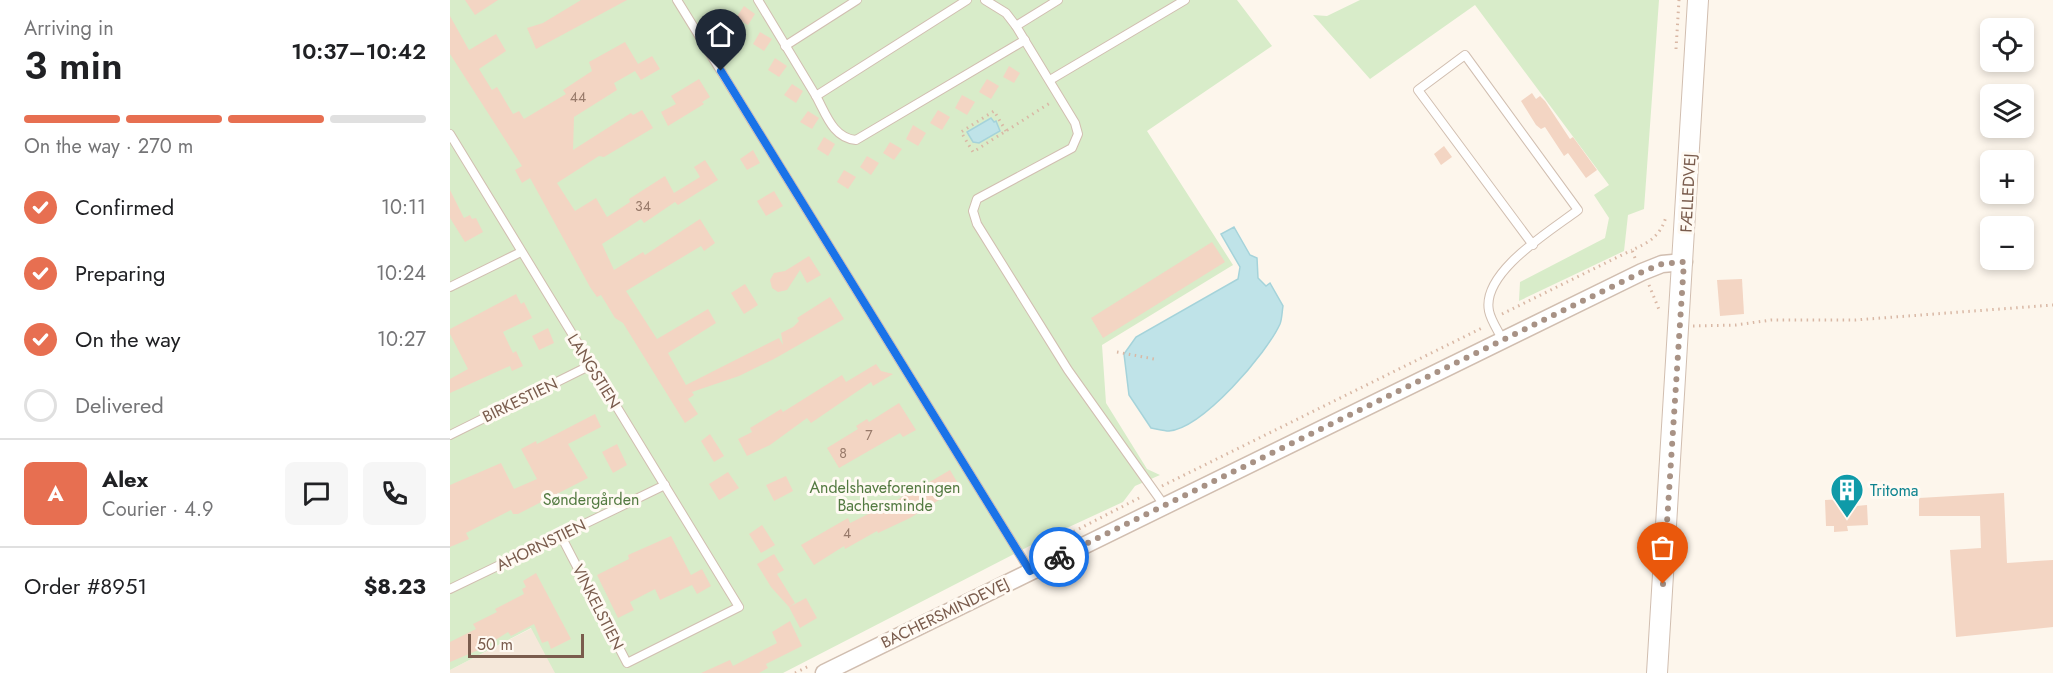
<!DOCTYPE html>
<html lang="en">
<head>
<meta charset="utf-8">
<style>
  body { margin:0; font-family:Jost,sans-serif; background:#f6f6f6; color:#202124; height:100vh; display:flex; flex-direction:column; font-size:22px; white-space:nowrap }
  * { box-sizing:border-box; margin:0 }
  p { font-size:20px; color:#757577 }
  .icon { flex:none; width:33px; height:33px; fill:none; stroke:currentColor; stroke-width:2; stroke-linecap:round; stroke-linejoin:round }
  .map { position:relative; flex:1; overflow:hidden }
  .details { display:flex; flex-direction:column; background:#fff; width:450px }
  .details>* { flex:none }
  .tools { position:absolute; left:1530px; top:18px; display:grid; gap:12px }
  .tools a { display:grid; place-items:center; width:54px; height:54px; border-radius:9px; background:#fff; box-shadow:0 3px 9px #0003; font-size:30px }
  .scale { position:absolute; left:18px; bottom:15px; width:116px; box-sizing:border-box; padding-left:6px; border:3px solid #7a5c4d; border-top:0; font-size:16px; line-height:21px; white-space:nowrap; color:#7a5c4d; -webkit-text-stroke:4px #fffaf3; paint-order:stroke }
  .pin { position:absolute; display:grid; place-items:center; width:51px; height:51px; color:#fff; margin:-62px -26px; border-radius:50% 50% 50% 0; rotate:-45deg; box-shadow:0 0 6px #0007 }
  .pin .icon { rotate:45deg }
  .courier { position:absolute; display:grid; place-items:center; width:60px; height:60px; margin:-30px; border:4px solid #1a73e8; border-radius:50%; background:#fff; color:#222; box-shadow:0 2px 8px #0007 }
  .summary em { font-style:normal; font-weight:600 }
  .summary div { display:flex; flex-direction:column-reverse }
  .summary { display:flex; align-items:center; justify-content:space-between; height:102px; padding:0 24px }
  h1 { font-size:39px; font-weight:600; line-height:45px }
  .bar { display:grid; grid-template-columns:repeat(4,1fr); gap:9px 6px; align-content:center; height:72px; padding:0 24px }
  .bar i { height:8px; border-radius:4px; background:#e0e0e0 }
  .bar .current { background:#e76f51 }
  .bar p { grid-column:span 4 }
  .line { display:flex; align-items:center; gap:15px; padding:0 24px; border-top:2px solid #e0e0e0 }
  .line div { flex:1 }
  .round { display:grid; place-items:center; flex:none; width:63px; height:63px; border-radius:9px; background:#f6f6f6 }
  ol { padding:0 24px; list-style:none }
  li { display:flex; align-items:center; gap:18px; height:66px }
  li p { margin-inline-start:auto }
  li .icon { padding:6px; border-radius:50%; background:#e76f51; color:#fff; stroke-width:4 }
  li:last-child { color:#757577 }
  li i { width:33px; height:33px; border:3px solid #e0e0e0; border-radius:50% }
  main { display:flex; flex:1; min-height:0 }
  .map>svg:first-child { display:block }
  .residential { fill:#f5e8da }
  .green { fill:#d8ecc9 }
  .water { fill:#bfe3e8; stroke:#a5d3da; stroke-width:1.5 }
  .building { fill:#f3d5c3 }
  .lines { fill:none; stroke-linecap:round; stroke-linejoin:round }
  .service-casing { stroke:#d1beb0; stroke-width:10 }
  .minor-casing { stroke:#d1beb0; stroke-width:19 }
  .tertiary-casing { stroke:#d1beb0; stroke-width:22 }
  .path { stroke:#d9b8a5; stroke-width:3; stroke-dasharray:1.5 4.5; stroke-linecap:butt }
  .service { stroke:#fff; stroke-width:8 }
  .minor { stroke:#fff; stroke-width:16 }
  .tertiary { stroke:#fff; stroke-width:20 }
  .done { stroke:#a89285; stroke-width:6; stroke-dasharray:0 10.8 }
  .route { stroke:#1a73e8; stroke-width:8 }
  .labels { text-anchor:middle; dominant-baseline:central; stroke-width:6; stroke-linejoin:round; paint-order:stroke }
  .number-label { font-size:14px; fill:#987a6a }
  .street-label { font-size:16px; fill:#7a5c4d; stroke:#fffaf3 }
  .park-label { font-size:16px; fill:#537a41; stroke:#fffaf3 }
  .culture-label { font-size:16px; fill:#0d838f; stroke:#fffaf3; text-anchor:start }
</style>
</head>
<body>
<main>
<section class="details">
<div class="summary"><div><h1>3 min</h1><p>Arriving in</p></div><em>10:37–10:42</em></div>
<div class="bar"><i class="current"></i><i class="current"></i><i class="current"></i><i></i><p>On the way · 270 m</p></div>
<ol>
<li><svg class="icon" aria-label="check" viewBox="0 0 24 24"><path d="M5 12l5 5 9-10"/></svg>Confirmed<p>10:11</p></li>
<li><svg class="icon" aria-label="check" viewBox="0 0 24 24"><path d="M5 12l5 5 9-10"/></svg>Preparing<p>10:24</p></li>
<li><svg class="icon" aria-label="check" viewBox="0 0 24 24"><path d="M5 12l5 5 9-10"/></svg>On the way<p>10:27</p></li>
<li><i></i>Delivered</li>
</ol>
<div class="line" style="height:108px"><b class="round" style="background:#e76f51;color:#fff">A</b><div><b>Alex</b><p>Courier · 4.9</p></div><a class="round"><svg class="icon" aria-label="chat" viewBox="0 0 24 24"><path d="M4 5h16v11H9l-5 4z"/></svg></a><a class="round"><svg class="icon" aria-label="phone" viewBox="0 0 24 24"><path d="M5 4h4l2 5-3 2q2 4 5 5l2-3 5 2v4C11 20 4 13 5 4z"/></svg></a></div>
<div class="line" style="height:78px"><div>Order #8951</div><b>$8.23</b></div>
</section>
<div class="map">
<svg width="1603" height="673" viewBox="0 0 1603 673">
  <rect width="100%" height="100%" fill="#fdf6ec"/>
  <!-- residential -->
  <polygon class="residential" points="82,628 106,673 0,673 0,670"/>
  <!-- green -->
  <g class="green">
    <polygon points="0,0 787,0 822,46 697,131 783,265 652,345 656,403 697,469 710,475 685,486 673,502 593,539 333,673 105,673 81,628 0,670"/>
    <polygon points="910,0 1209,0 1194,209 1178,215 1174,251 1069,301 1070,282 1155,238 1159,218 1144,195 1159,185 1025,5 920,79 863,15 877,16"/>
  </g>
  <!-- water -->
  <g class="water">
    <polygon points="541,118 544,122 546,121 550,131 529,143 523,142 517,132"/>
    <path d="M784 227 800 255 807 258 808 278 816 286 820 283 833 306C832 312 832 319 830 324 817 353 753 428 719 431 714 431 707 429 701 428L679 395 674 354 686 337 788 279 790 267 771 234Z"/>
  </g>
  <!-- building -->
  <g class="building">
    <polygon points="15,0 48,0 25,15"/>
    <polygon points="131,0 177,0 86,49 77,28 93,23"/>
    <polygon points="294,6 305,14 298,25 286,18"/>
    <polygon points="0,16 19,50 46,34 56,51 29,69 42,90 47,87 63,114 69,111 74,119 116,94 113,90 142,71 139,62 175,42 188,64 202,56 210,69 191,80 185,71 164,83 167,90 124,117 123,150 181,113 183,115 192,110 203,128 154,157 149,156 107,183 125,211 146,198 157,217 180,202 179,199 215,176 224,193 250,177 244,167 255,160 268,180 228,205 225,202 194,223 191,219 152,244 164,270 193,252 195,255 250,219 265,243 254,251 251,246 176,291 207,339 258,309 266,323 218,353 236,385 329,338 333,345 331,333 343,327 349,321 347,318 380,297 394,319 324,359 289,376 242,392 244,395 238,399 248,414 235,423 173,323 165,318 151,295 147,297 140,287 80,178 72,183 65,170 72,166 0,54"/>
    <polygon points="310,32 322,39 314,51 303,44"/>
    <polygon points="325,58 337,66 329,77 318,70"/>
    <polygon points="559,66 570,73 564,83 553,77"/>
    <polygon points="249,79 260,97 252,102 254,104 218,126 211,112 226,104 221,96"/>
    <polygon points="537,79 549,86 541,99 529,92"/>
    <polygon points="342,84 353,91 346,103 334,95"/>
    <polygon points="1082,93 1086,99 1090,96 1095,101 1120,139 1123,137 1147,170 1136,178 1118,153 1114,156 1095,127 1091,129 1086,125 1071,101"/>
    <polygon points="512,95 525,102 517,115 505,108"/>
    <polygon points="488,110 500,117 492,130 480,123"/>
    <polygon points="358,111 369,118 362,129 350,122"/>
    <polygon points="463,125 476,133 468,146 456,139"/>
    <polygon points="374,137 385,144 378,156 367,149"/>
    <polygon points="440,142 452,149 444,160 433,153"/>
    <polygon points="994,146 1002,157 991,165 984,154"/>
    <polygon points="303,150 310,163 297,170 290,159"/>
    <polygon points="417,156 429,163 421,175 410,167"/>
    <polygon points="394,170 406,177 398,189 387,182"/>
    <polygon points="0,190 14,218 20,215 22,219 26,218 33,232 15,242 0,218"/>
    <polygon points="324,191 333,206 316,216 307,201"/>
    <polygon points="762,242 775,262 653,338 641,318"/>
    <polygon points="359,256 371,275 357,283 350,270 337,290 328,292 322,288 320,280 324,273 335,271"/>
    <polygon points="1292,279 1294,314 1270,316 1267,280"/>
    <polygon points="295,284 308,305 294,314 281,293"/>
    <polygon points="66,294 71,304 74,302 82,318 53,332 63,353 66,351 73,366 62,371 60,366 53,369 0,393 0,379 18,369 0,334 0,329"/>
    <polygon points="98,328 104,343 89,350 82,336"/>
    <polygon points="426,364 431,371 443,374 423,386 421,382 361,423 357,418 320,445 297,456 288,439 302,432 300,428 331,409 333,412 392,375 396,382"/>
    <polygon points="449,403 466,430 453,437 450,433 389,468 377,448 408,429 406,426 417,419 419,422"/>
    <polygon points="145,414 151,427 118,444 138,478 68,514 63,514 61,510 16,533 19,539 0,547 0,485 51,463 64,489 87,479 71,449 86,441 87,444"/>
    <polygon points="260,434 274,456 264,462 251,441"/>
    <polygon points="167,444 177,465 163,473 152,452"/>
    <polygon points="500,470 510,487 460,518 428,533 427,531 395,549 394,546 364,565 351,545 398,518 400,523 449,499 464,487 466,490"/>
    <polygon points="278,472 289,488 269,500 259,484"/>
    <polygon points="336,476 343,491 324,501 316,485"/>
    <polygon points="1554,493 1557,563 1603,560 1603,627 1506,637 1500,550 1531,548 1530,516 1469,516 1469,498"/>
    <polygon points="1394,499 1395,507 1417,505 1418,525 1397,526 1398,531 1384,532 1384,526 1376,526 1375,500"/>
    <polygon points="312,525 325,545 311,553 299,534"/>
    <polygon points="221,536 241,575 252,569 261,586 247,594 242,585 210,600 205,589 180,602 184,610 168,618 147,575 179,559 178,555"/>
    <polygon points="324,554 334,570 327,574 345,603 339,607 356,598 367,618 350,628 339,607 321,587 307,564"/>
    <polygon points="86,573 121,639 101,649 98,641 92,643 84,624 61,636 58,632 31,649 0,662 0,642 26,629 23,624 47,612 45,609 74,594 72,589 76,587 73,581"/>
    <polygon points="340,621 352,646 316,664 318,668 309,673 251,673 280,660 283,666 327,643 322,632"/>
  </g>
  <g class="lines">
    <!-- service casing -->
    <g class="service-casing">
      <g id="service">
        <polyline points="227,0 580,571"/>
        <polyline points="308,0 366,96 517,0"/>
        <polyline points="535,0 556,13 566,26 625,123 628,134 622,148 527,199 523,211 527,224 618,370 714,505"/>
        <polyline points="566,26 608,0"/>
        <polyline points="335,46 407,0"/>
        <polyline points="600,80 735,0"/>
        <path d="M366 96C376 114 383 138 406 140L575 40"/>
        <polyline points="0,134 289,607 177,663 111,536"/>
        <polyline points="0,287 71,252"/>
        <path d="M1053 341C1049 332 1041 321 1039 311 1031 272 1102 230 1128 210L1015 55 968 90 1083 245"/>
        <polyline points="0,435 141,365"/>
        <polyline points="0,589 215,485"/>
      </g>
    </g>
    <!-- minor casing -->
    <g class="minor-casing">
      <polyline id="minor" points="374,673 1192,272 1212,264 1234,262"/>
    </g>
    <!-- tertiary casing -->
    <g class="tertiary-casing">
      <polyline id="tertiary" points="1207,673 1248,0"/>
    </g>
    <!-- path -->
    <g class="path">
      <polyline points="1226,49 1229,0"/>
      <polyline points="556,131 544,111 511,132 523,152 600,103"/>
      <path d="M1185 258 1182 250C1200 242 1210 236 1216 217"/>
      <polyline points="1199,285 1210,312"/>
      <polyline points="1052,314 1182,250"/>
      <polyline points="1243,326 1286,325 1321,320 1405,320 1603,305"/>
      <polyline points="667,352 704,359"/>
      <polyline points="712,486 1034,327"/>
      <polyline points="613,537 693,496"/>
      <polyline points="345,673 359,666"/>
    </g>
    <!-- service -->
    <use href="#service" class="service"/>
    <!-- minor -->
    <use href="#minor" class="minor"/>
    <!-- tertiary -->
    <use href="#tertiary" class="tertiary"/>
  </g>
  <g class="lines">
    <!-- done -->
    <polyline class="done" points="609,557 1192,272 1212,264 1234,262 1213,584"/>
    <!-- route -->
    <polyline class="route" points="271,71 580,571 609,557"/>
  </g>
  <!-- icons -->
  <defs>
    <g id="building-pin" transform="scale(1.725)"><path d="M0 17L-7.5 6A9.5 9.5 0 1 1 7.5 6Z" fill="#0f9aa8" stroke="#fffaf3"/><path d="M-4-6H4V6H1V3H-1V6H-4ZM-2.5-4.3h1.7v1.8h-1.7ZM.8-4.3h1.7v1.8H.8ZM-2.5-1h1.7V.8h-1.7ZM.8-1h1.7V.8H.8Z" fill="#fff"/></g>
  </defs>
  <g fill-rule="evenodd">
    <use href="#building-pin" x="1397" y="490"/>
  </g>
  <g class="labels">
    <!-- number labels -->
    <g class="number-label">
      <text x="128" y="97">44</text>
      <text x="193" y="206">34</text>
      <text x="419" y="435">7</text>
      <text x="393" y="453">8</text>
      <text x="397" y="533">4</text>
    </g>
    <!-- street labels -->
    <g class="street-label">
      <text transform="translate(1238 193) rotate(-87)">FÆLLEDVEJ</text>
      <text transform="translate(144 371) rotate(58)">LANGSTIEN</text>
      <text transform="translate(70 400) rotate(-26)">BIRKESTIEN</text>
      <text transform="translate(91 545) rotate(-26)">AHORNSTIEN</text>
      <text transform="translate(148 607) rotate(63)">VINKELSTIEN</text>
      <text transform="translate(495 613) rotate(-26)">BACHERSMINDEVEJ</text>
    </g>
    <!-- park labels -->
    <g class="park-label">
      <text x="435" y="487">Andelshaveforeningen<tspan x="435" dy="18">Bachersminde</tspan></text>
      <text x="141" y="499">Søndergården</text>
    </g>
    <!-- culture labels -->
    <g class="culture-label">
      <text x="1420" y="490">Tritoma</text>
    </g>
  </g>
</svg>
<div class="tools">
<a><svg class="icon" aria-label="locate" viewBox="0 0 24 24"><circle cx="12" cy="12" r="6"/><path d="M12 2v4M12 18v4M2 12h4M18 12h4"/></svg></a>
<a><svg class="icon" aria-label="layers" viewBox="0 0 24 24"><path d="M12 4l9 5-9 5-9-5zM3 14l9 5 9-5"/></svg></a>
<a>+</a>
<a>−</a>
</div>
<div class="scale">50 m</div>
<div class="pin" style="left:1213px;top:584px;background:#ea580c"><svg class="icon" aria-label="bag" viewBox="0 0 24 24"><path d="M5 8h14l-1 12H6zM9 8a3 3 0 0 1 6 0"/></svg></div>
<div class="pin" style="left:271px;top:71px;background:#1f2937"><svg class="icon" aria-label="home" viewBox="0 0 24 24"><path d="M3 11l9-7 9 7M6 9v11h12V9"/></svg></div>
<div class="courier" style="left:609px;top:557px"><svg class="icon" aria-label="bike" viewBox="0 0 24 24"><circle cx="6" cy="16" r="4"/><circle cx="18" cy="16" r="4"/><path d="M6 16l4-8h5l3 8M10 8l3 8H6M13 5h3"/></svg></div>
</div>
</main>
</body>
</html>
